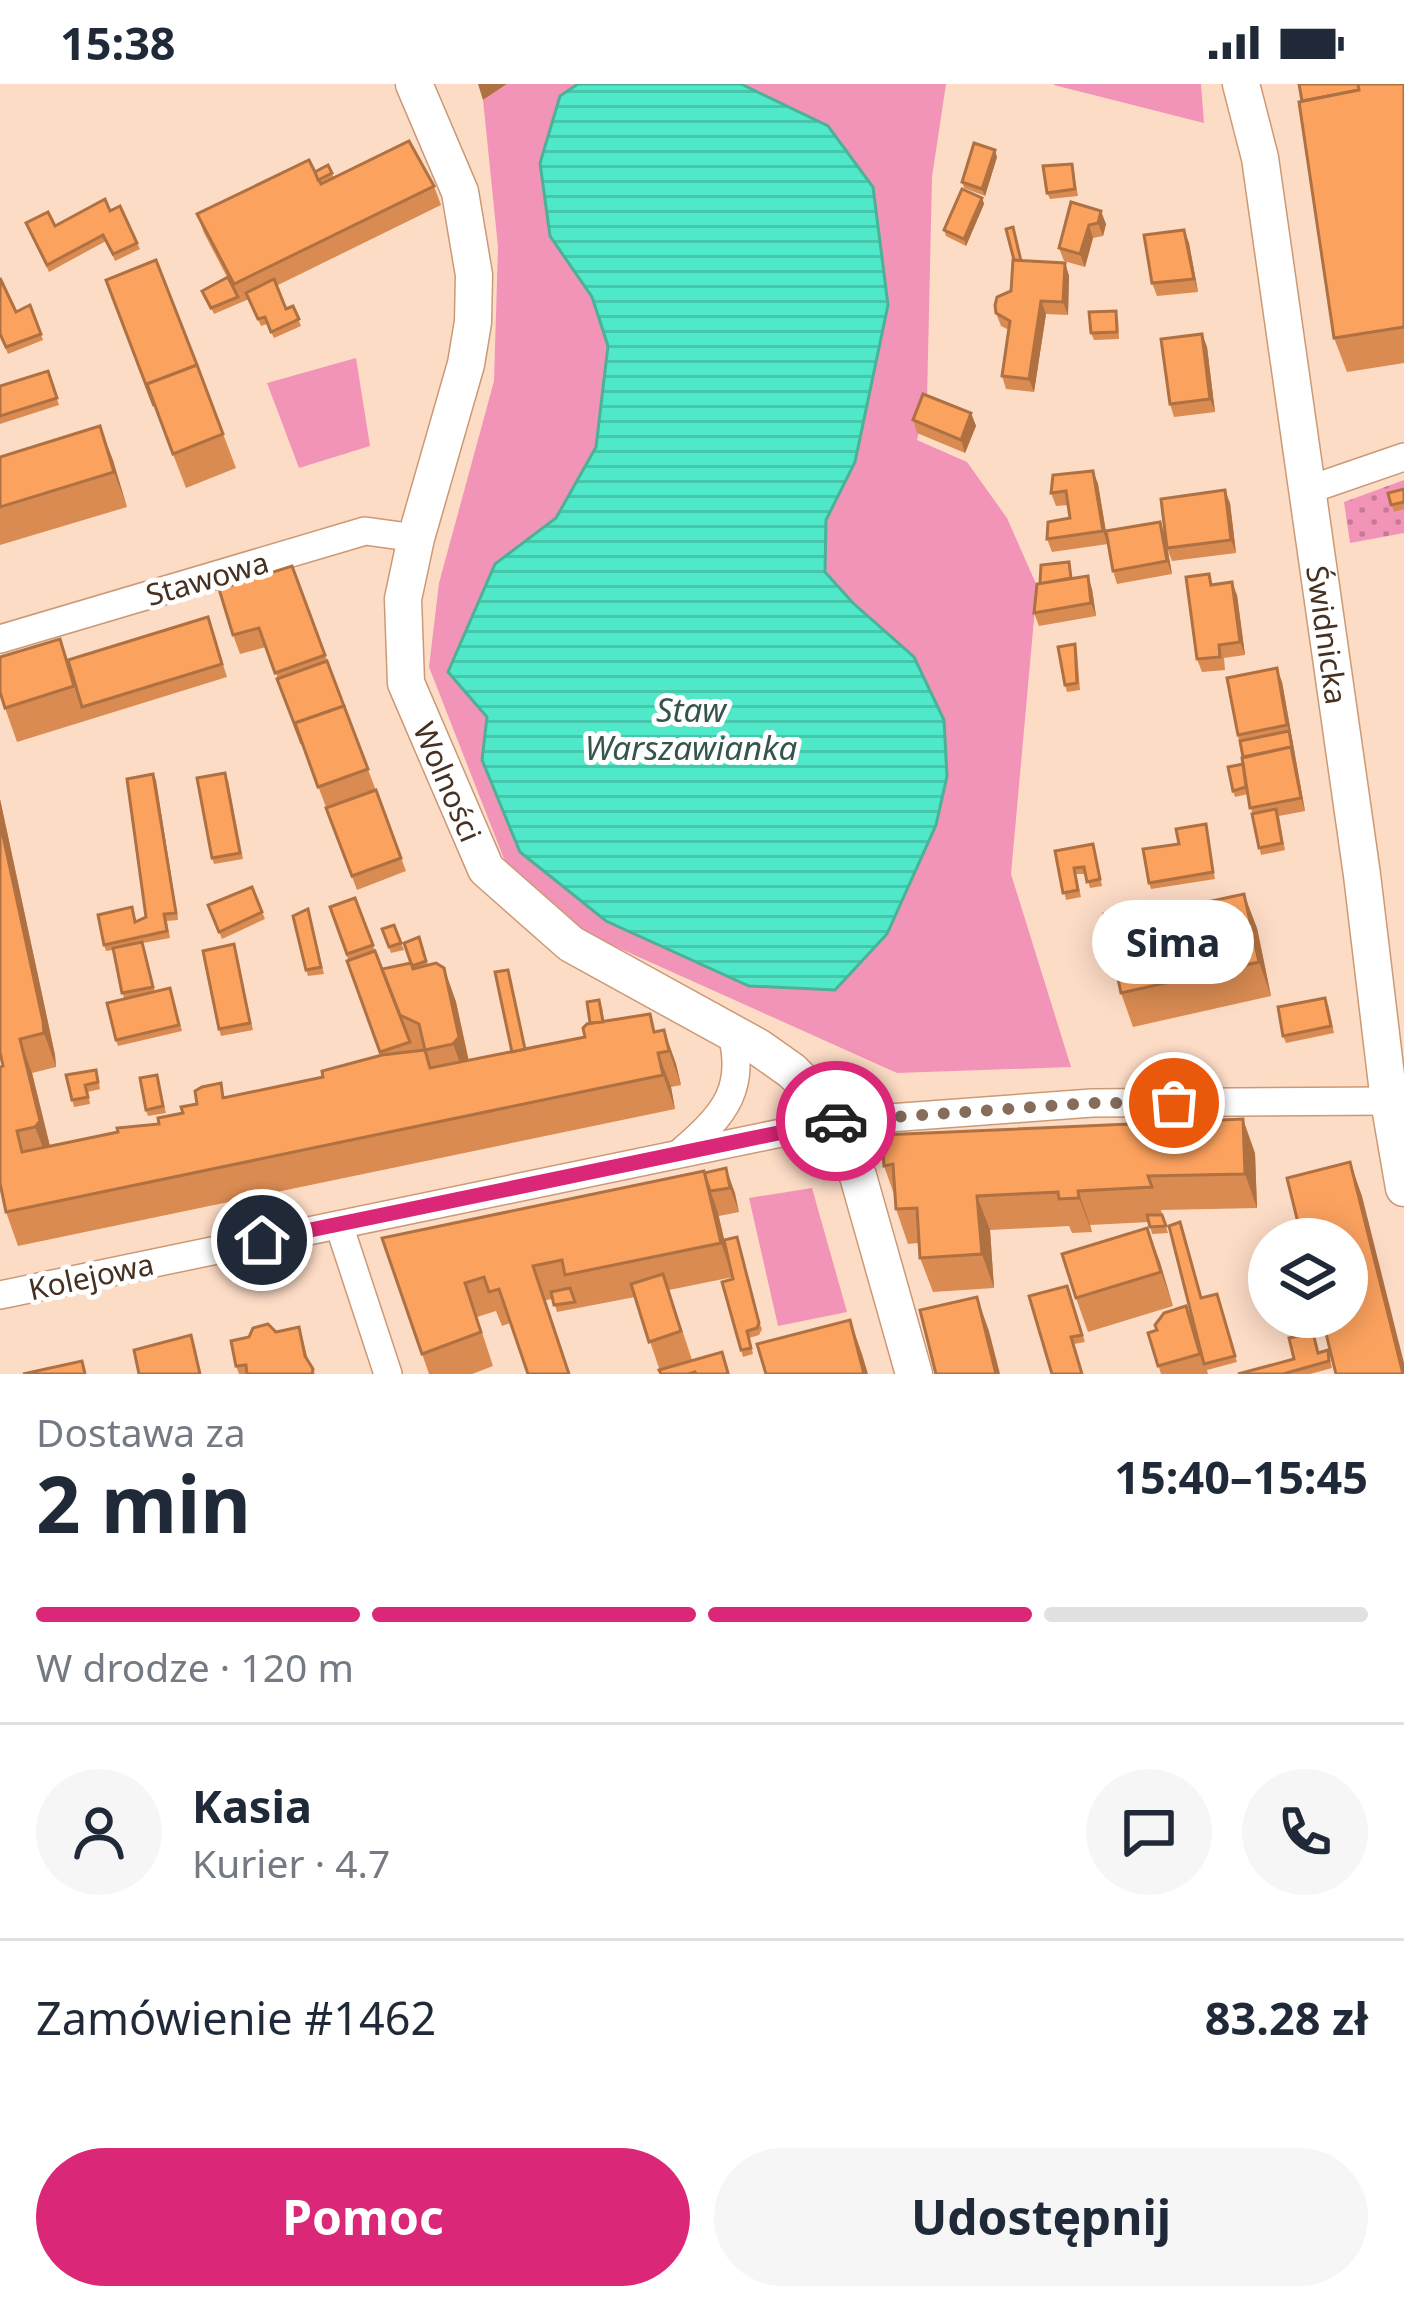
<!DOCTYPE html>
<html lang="pl">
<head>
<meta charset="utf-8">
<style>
  body { margin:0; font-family:"Noto Sans",sans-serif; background:#f6f6f7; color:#1f2937; height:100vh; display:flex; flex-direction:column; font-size:45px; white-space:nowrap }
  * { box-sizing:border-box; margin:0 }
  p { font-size:39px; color:#747a83 }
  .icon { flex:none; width:66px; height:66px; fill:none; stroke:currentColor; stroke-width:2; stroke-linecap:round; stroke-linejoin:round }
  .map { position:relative; height:1290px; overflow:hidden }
  .side { display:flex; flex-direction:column; background:#fff; flex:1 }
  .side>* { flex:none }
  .buttons { position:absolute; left:1248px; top:1134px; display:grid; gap:24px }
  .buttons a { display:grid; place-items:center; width:120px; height:120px; border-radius:50%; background:#fff; box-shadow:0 6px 30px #0003; font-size:60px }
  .pin { position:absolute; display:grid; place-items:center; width:102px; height:102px; color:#fff; margin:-51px; border:6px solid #fff; border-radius:50%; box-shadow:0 3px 12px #0007 }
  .courier { position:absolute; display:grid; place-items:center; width:120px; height:120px; margin:-60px; border:9px solid #db2777; border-radius:50%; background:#fff; color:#222; box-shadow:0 3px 15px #0007 }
  .bubble { position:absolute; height:84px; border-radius:42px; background:#fff; box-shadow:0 6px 30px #0003; font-size:39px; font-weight:700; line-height:84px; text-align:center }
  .overview em { font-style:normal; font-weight:700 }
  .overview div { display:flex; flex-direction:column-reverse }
  .overview { display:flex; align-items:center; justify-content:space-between; height:204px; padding:0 36px }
  h1 { font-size:78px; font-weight:700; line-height:90px }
  .bar { display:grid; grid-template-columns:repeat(4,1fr); gap:18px 12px; align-content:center; height:144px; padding:0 36px }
  .bar i { height:15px; border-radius:9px; background:#e0e1e3 }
  .bar .on { background:#db2777 }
  .bar p { grid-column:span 4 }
  .line { display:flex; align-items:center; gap:30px; padding:0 36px; border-top:3px solid #e0e1e3 }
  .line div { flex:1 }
  .round { display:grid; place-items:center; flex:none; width:126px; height:126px; border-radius:63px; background:#f6f6f7 }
  .primary-button { display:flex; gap:24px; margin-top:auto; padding:24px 36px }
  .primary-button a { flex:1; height:138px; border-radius:72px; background:#db2777; color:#fff; font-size:48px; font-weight:700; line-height:138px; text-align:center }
  .primary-button a+a { background:#f6f6f7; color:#1f2937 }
  .status { display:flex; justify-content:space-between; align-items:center; height:84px; padding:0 60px; background:#fff; direction:ltr }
  .status svg { height:33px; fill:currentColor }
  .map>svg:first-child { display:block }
  .grass { fill:url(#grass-dots) }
  .green { fill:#f294b7 }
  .water { fill:url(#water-rules); stroke:#4cb196; stroke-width:3 }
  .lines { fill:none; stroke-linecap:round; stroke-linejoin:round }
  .minor-casing { stroke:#cc9975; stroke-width:30 }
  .tertiary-casing { stroke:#cc9975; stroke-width:39 }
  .minor { stroke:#fff; stroke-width:27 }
  .tertiary { stroke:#fff; stroke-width:36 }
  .wall { fill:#d98b52 }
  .shaded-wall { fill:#b07142 }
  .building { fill:#fca25f; stroke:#b07142; stroke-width:3 }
  .done { stroke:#856c5b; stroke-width:12; stroke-dasharray:0 21.6 }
  .route { stroke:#db2777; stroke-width:15 }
  .labels { text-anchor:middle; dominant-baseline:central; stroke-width:10; stroke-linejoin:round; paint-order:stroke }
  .street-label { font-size:30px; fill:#453021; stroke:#fff }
  .water-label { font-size:33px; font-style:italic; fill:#34544c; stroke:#fff }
</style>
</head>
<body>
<div class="status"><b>15:38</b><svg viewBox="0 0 49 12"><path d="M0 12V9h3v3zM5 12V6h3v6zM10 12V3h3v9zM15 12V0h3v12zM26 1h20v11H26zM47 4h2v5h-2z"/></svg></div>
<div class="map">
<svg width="1404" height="1290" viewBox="0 0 1404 1290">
  <defs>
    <pattern id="grass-dots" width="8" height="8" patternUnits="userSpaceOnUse" patternTransform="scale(3)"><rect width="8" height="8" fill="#f294b7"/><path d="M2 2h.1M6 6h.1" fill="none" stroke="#c67994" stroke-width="1.8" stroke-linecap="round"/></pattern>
    <pattern id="water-rules" width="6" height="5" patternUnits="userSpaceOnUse" patternTransform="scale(3)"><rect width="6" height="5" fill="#4fe8c8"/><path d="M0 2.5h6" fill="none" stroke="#46c7ac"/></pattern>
  </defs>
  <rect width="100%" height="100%" fill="#fddcc6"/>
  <!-- grass -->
  <polygon class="grass" points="1404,396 1404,449 1350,459 1344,418"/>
  <!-- green -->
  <g class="green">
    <polygon points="507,0 946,0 932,93 927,316 917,356 967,378 1007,434 1037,502 1011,790 1071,983 897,989 583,848 506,780 429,583 439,499 494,297 498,163 483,16"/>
    <polygon points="1201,0 1204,39 1054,1 1054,0"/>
    <polygon points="356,274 370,362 299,384 267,299"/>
    <polygon points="812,1104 847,1228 778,1242 749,1114"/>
  </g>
  <!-- water -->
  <polygon class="water" points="578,0 741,0 828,42 873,103 888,221 855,378 826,436 825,488 853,519 914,573 944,636 947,692 936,741 887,850 835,906 749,902 606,837 520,768 482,676 487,633 448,588 495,480 556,434 596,363 608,262 592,213 550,152 540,79 560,12"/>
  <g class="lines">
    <!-- minor casing -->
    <g class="minor-casing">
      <g id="minor">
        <polyline points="1308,406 1404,373"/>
        <polyline points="0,555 365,447 416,454"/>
        <path d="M683 1066C725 1031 747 1003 731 947"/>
        <polyline points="339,1141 388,1290"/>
        <polyline points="0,1211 834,1038 1092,1019 1389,1017"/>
      </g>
    </g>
    <!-- tertiary casing -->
    <g class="tertiary-casing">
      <g id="tertiary">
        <path id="s1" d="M414 0 460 108 474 191 473 238 466 280 416 454 403 515 406 599 486 785 571 860 758 963 792 987 822 1017 858 1092 914 1290"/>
        <path id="s2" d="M1241 0 1260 74 1362 791 1389 1017 1404 1104"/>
      </g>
    </g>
    <!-- minor -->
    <use href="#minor" class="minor"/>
    <!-- tertiary -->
    <use href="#tertiary" class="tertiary"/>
  </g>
  <!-- wall -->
  <g class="wall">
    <polygon points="1404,0 1404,279 1347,288 1334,254"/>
    <polygon points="997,73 985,112 964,104 962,98"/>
    <polygon points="1072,80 1078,112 1050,115 1047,109"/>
    <polygon points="328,81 334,94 434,102 441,121 276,202 286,225 293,222 301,242 274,254 267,240 261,242 249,215 214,230 202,207 227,193 204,149 197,130 315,88"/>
    <polygon points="982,114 984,120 966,162 946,152 944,146"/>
    <polygon points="1071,118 1106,140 1103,152 1093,154 1085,183 1064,177 1059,164"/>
    <polygon points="120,122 140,165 115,177 106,157 49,188 29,146 55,142"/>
    <polygon points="1184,146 1189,159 1198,208 1157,212 1152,199"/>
    <polygon points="1022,177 1065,179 1069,192 1068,231 1046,230 1034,308 1006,305 1002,292 1009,246 1001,242 996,229 1011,207"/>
    <polygon points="106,196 197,281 236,384 186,404"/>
    <polygon points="30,221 43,256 8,270 0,252 16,228"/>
    <polygon points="1118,234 1119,255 1094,256 1091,249"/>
    <polygon points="1202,250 1207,263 1215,328 1174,333 1170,320"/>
    <polygon points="48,287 59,321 0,340 0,302"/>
    <polygon points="971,329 976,342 965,369 917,349 913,336"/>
    <polygon points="100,342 127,423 0,461 0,373"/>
    <polygon points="1093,387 1098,400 1108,460 1052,468 1047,455 1070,434 1068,421 1056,422 1051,409"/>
    <polygon points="1404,405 1404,425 1394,428 1388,409"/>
    <polygon points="1230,419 1236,469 1172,477 1167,464"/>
    <polygon points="1160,438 1165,451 1172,490 1117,500 1113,487"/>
    <polygon points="1069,478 1072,494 1092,505 1096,532 1039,542 1034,529"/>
    <polygon points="292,482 406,787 357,806 266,563 240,570 233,551"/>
    <polygon points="1213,500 1237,511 1245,571 1224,574 1225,586 1202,588 1197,575"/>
    <polygon points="208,533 227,593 17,658 5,624 60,555 68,576"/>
    <polygon points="1075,560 1077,567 1080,606 1067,608 1065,601"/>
    <polygon points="1282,598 1305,727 1279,732 1285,766 1261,771 1248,710 1235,713 1233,707 1243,680 1238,651"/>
    <polygon points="153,690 178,836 167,837 170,854 143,859 155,908 170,904 182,947 118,962 116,956 124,915 113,866 106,867 104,861 132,823 136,837 146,833"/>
    <polygon points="228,696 243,775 214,780 212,774"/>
    <polygon points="0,715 55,971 56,983 32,989 50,1062 159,1040 226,1013 323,993 381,971 330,823 355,814 388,901 411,879 404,859 419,853 428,881 444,884 456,918 469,977 512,968 510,893 525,965 585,953 602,922 604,937 656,948 664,946 676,980 681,1001 671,1003 675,1025 18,1162 6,1128 3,982 0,968"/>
    <polygon points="1206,740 1215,795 1151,805 1149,799 1179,760"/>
    <polygon points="1093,760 1102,802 1090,804 1086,790 1076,790 1081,813 1066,816 1055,767"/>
    <polygon points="252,803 265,835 222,855 208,821"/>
    <polygon points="1157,828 1257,844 1271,912 1133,943 1121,909"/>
    <polygon points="310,832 324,890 308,892 306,886"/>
    <polygon points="394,841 404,866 391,869 382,845"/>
    <polygon points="234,860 253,946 221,952 219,945"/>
    <polygon points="1328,920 1334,949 1286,959 1283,952"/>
    <polygon points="66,991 98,993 100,1005 88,1008 90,1020 74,1023"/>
    <polygon points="157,991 166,1029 148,1032 146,1026"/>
    <polygon points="882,1051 1255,1069 1257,1124 1161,1126 1168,1149 1152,1150 1149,1138 1090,1141 1092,1148 1072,1149 1069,1142 990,1146 994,1204 933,1208 920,1174 919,1159 908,1160 896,1125 895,1113 884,1082"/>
    <polygon points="726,1084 739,1128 719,1132 718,1129 724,1156 762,1245 759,1251 749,1254 753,1270 743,1273 722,1198 733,1195 733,1193 669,1206 692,1276 722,1268 729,1290 661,1290 635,1213 557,1228 553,1215 546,1216 510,1239 502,1242 496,1227 477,1233 493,1282 472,1290 429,1290 382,1154"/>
    <polygon points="1147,1144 1173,1222 1088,1248 1076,1214"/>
    <polygon points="1067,1202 1085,1258 1074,1260 1029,1212"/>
    <polygon points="1217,1210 1237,1278 1207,1286 1208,1290 1161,1290 1148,1249 1200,1264"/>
    <polygon points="276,1248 303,1256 308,1276 315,1290 239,1290 236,1282"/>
    <polygon points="1328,1266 1332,1284 1310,1290 1238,1290"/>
  </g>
  <!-- shaded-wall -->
  <g class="shaded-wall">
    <polygon points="478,0 507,0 483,16"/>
    <polygon points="995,66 997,73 985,112 982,105"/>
    <polygon points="982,114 984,120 966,162 964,155"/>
    <polygon points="1101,127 1106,140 1103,152 1098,139"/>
    <polygon points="1089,141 1093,154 1085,183 1080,170"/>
    <polygon points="1184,146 1189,159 1198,208 1194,195"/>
    <polygon points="1065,179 1069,192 1068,231 1063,218"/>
    <polygon points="1041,217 1046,230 1034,308 1029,295"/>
    <polygon points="1202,250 1207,263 1215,328 1210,315"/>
    <polygon points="971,329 976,342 965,369 961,356"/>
    <polygon points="100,342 113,376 127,423 114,388"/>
    <polygon points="1093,387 1098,400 1108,460 1103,447"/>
    <polygon points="1225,406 1230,419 1236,469 1231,456"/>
    <polygon points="1160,438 1165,451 1172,490 1167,477"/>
    <polygon points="1088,492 1092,505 1096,532 1091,519"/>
    <polygon points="1232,498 1237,511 1245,571 1240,558"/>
    <polygon points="1277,584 1282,598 1305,727 1301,714"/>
    <polygon points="153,690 156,696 178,836 176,829"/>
    <polygon points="0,715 55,971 56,983 44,949 0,738"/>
    <polygon points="1244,810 1257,844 1271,912 1259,878"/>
    <polygon points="444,884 456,918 471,988 466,995 453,960"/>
    <polygon points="664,946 676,980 681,1001 669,967"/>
    <polygon points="20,955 32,989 52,1071 48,1077 35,1043"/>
    <polygon points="658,969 671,1003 675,1025 663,991"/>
    <polygon points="1243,1035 1255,1069 1257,1124 1245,1090"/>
    <polygon points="1350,1078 1362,1112 1404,1279 1404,1290"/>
    <polygon points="726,1084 735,1109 739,1128 730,1104"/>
    <polygon points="704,1087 718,1129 733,1193 721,1159"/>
    <polygon points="1078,1107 1090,1141 1092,1148 1079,1114"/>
    <polygon points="977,1112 990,1146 994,1204 982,1170"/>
    <polygon points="1147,1144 1160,1178 1173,1222 1161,1188"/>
    <polygon points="977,1213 989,1247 1000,1290 996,1290"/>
    <polygon points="850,1236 862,1270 868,1290 864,1290"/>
  </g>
  <!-- building -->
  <g class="building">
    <polygon points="1299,0 1358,0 1359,6 1302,17"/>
    <polygon points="1358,0 1404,0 1404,243 1334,254 1299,18 1359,6"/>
    <polygon points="409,57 434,102 234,200 197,130 309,76 321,100"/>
    <polygon points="974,59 995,66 982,105 962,98"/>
    <polygon points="1072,80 1075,105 1047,109 1043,82"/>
    <polygon points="328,81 332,89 318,96 315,88"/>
    <polygon points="962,105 982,114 964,155 944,146"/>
    <polygon points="105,115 110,127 120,122 137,159 113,170 103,151 47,181 26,139 48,128 55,142"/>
    <polygon points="1071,118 1101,127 1098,139 1089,141 1080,170 1059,164"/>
    <polygon points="1013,143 1021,177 1014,176 1006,145"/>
    <polygon points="1184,146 1194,195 1152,199 1144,151"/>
    <polygon points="156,176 197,281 147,300 154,322 106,196"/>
    <polygon points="1013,176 1065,179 1063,218 1041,217 1029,295 1002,292 1010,237 996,229 995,221 997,213 1011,207"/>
    <polygon points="228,193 238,213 211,224 202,207"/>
    <polygon points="0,194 16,228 30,221 41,250 6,263 0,250"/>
    <polygon points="274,195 286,225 293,222 299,235 271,248 265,233 258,235 246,209"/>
    <polygon points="1116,227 1117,248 1091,249 1089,228"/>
    <polygon points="1202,250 1210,315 1170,320 1161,255"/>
    <polygon points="197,281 223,350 173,370 147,300"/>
    <polygon points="48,287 57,314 0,332 0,302"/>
    <polygon points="923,310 971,329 961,356 913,336"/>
    <polygon points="100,342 114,388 0,423 0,373"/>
    <polygon points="1093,387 1103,447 1047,455 1048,438 1070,434 1066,407 1051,409 1053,391"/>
    <polygon points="1404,405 1404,418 1391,421 1388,409"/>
    <polygon points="1225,406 1231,456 1167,464 1161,415"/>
    <polygon points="1160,438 1167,477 1113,487 1106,447"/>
    <polygon points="1069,478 1071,494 1040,500 1041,481"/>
    <polygon points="292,482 325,571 275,589 259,544 233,551 219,505"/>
    <polygon points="1209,490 1211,501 1232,498 1240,558 1219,561 1220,573 1197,575 1186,493"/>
    <polygon points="1088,492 1091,519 1034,529 1037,500"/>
    <polygon points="208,533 222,580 82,623 68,576"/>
    <polygon points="60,555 74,602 5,624 0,608 0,573"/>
    <polygon points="1075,560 1077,599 1065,601 1058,563"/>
    <polygon points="327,577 344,622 295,639 302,660 277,595"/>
    <polygon points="1277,584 1287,641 1238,651 1227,594"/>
    <polygon points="344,622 368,685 318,703 295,639"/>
    <polygon points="1289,647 1293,670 1291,663 1243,673 1240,657"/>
    <polygon points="1291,663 1301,714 1250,724 1242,674"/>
    <polygon points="1243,680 1246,703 1233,707 1228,683"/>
    <polygon points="225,689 240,769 212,774 197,694"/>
    <polygon points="153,690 176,829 164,830 167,847 104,861 98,831 132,823 135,838 146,833 127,695"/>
    <polygon points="376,706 401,774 352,792 326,724"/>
    <polygon points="1276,725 1282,759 1259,764 1252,730"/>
    <polygon points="0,738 43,937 44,949 20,955 40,1037 35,1043 17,1047 22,1068 118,1048 117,1044 159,1040 158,1034 183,1029 181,1023 197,1020 195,1007 202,1003 221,999 223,1014 323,993 322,987 382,971 425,966 430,984 585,953 583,944 587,940 650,930 654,948 664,946 669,967 658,969 663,991 6,1128 0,1099 0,983 3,982 0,968"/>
    <polygon points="1206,740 1213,788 1149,799 1143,765 1179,760 1176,745"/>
    <polygon points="1093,760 1100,795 1087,798 1084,783 1074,784 1078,806 1063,809 1055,767"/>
    <polygon points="252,803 262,828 219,848 208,821"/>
    <polygon points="1244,810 1259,878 1121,909 1104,830 1154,820 1156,829"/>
    <polygon points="355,814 373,861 347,870 330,823"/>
    <polygon points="308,825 321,883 306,886 293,832"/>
    <polygon points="394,841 401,859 389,863 382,845"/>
    <polygon points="419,853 426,877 412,882 404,859"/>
    <polygon points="142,858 153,903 122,909 113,864"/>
    <polygon points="234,860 250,939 219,945 203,867"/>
    <polygon points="375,867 410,958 380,968 347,877"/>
    <polygon points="411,879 413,885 436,879 444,884 459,953 453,960 425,966 419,940 400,931 382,885"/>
    <polygon points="508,886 525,965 512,968 495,888"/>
    <polygon points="170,904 179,941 116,956 107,919"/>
    <polygon points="1325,914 1331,942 1283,952 1278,923"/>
    <polygon points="599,916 603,938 590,939 587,918"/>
    <polygon points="96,986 98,998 85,1001 88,1013 72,1016 66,991"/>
    <polygon points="157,991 163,1022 146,1026 140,994"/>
    <polygon points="1243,1035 1245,1090 1148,1092 1152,1103 1078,1107 1079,1114 1059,1115 1058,1108 977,1112 982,1170 920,1174 917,1124 896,1125 893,1080 884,1082 882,1051"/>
    <polygon points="1350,1078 1403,1290 1336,1290 1322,1233 1347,1233 1347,1155 1302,1155 1287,1094"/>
    <polygon points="726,1084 730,1104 710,1107 704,1089"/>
    <polygon points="704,1087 721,1159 565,1191 562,1176 533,1182 569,1290 528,1290 499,1205 489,1208 484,1193 465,1199 481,1248 422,1270 382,1154"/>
    <polygon points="1147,1131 1162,1131 1166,1142 1150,1143"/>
    <polygon points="1180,1138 1201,1214 1217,1210 1235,1272 1204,1280 1169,1142"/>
    <polygon points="1147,1144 1161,1188 1076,1214 1062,1170"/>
    <polygon points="737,1153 759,1239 757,1244 747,1247 751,1264 741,1266 722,1198 733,1195 724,1156"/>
    <polygon points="663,1190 681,1247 649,1258 631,1200"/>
    <polygon points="1067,1202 1082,1251 1071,1253 1082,1290 1052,1290 1029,1212"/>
    <polygon points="570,1204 575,1218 554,1221 551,1208"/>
    <polygon points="977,1213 996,1290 936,1290 920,1226"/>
    <polygon points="1186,1222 1200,1270 1158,1282 1148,1249 1157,1246 1155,1241 1164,1229"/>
    <polygon points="850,1236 864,1290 766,1290 757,1260"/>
    <polygon points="268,1240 276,1248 299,1243 305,1272 313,1285 312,1290 247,1290 246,1281 236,1282 231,1257 249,1253 253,1244"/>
    <polygon points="1313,1249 1318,1269 1328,1266 1329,1277 1283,1290 1238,1290 1294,1275 1289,1254"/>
    <polygon points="191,1251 200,1290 139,1290 134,1266"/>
    <polygon points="722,1268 728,1289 725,1290 696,1290 695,1288 688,1290 661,1290 659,1286"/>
    <polygon points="82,1277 85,1290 23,1290"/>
  </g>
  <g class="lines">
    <!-- done -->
    <polyline class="done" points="836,1037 1092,1019 1174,1019"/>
    <!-- route -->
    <polyline class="route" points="262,1156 836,1037"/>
  </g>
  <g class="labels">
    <!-- street labels -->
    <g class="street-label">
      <text transform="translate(207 494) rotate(-16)">Stawowa</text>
      <text stroke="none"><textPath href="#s2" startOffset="558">Świdnicka</textPath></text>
      <text stroke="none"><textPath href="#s1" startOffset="726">Wolności</textPath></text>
      <text transform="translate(91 1192) rotate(-12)">Kolejowa</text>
    </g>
    <!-- water labels -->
    <g class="water-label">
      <text x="691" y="625">Staw<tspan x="691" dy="38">Warszawianka</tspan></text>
    </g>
  </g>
</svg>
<div class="buttons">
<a><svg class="icon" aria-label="layers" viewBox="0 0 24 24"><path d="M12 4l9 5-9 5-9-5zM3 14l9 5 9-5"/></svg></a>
</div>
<div class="pin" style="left:1174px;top:1019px;background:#ea580c"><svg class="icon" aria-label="bag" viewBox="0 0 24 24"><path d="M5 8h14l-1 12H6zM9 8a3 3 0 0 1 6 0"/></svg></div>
<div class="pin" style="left:262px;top:1156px;background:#1f2937"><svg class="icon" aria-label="home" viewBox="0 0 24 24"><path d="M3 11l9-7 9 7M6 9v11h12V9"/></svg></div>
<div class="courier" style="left:836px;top:1037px"><svg class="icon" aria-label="car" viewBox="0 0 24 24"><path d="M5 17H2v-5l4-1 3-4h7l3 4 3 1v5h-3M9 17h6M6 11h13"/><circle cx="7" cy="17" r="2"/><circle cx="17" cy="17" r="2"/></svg></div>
<div class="bubble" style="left:1092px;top:816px;width:162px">Sima</div>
</div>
<section class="side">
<div class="overview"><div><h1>2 min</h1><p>Dostawa za</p></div><em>15:40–15:45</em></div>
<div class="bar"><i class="on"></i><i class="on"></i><i class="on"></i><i></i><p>W drodze · 120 m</p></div>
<div class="line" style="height:216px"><a class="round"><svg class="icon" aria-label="person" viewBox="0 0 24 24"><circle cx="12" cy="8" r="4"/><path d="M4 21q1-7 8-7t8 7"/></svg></a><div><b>Kasia</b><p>Kurier · 4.7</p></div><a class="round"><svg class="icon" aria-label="chat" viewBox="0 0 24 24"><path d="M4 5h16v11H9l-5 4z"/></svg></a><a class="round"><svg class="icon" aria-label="phone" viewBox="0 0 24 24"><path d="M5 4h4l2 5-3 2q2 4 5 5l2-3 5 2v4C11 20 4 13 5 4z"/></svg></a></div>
<div class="line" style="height:156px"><div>Zamówienie #1462</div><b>83.28 zł</b></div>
<div class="primary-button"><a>Pomoc</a><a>Udostępnij</a></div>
</section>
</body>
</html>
